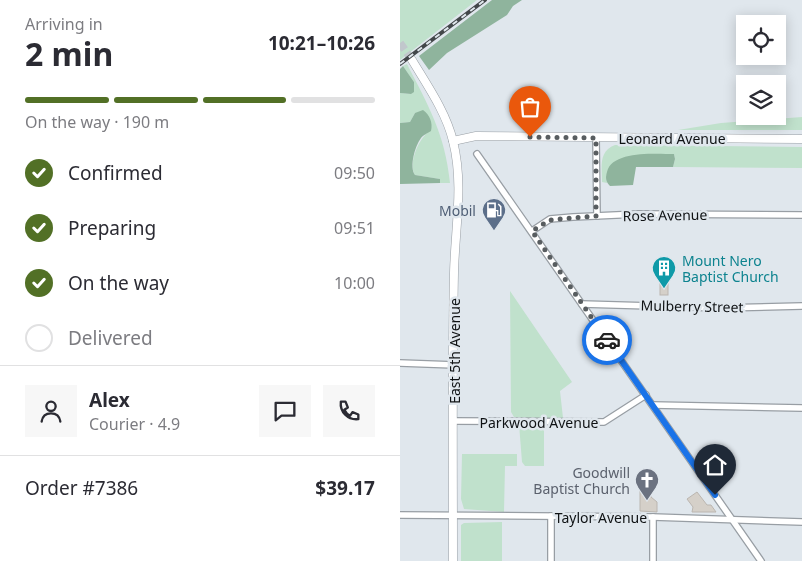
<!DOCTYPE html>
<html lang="en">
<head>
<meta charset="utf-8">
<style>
  body { margin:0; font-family:"Noto Sans",sans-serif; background:#f7f7f7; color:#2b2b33; height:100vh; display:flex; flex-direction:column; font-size:19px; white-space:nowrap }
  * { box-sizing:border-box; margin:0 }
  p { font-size:16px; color:#7c7c81 }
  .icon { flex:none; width:28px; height:28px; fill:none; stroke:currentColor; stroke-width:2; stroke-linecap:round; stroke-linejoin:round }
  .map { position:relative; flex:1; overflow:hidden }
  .details { display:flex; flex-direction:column; background:#fff; width:400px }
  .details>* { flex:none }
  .fabs { position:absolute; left:336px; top:15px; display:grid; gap:10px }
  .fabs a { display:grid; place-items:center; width:50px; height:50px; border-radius:0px; background:#fff; box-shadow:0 2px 12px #0003; font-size:25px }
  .pin { position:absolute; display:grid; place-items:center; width:42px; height:42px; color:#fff; margin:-51px -21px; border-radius:50% 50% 50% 0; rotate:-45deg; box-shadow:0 0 5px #0007 }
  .pin .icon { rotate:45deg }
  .courier { position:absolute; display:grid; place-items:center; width:50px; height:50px; margin:-25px; border:4px solid #1a73e8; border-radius:50%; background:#fff; color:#222; box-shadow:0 1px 6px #0007 }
  .head em { font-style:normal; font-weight:700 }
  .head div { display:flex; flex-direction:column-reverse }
  .head { display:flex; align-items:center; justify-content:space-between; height:85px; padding:0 25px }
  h1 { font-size:32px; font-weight:700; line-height:38px }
  .bar { display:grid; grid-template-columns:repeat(4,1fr); gap:8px 5px; align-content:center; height:60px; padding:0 25px }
  .bar i { height:6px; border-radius:4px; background:#e1e1e2 }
  .bar .current { background:#527026 }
  .bar p { grid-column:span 4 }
  .line { display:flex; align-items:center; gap:12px; padding:0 25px; border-top:1px solid #e1e1e2 }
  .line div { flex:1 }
  .round { display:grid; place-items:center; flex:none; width:52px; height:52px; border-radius:0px; background:#f7f7f7 }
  ol { padding:0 25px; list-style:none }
  li { display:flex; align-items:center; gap:15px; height:55px }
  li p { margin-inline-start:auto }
  li .icon { padding:5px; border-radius:50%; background:#527026; color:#fff; stroke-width:4 }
  li:last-child { color:#7c7c81 }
  li i { width:28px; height:28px; border:2px solid #e1e1e2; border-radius:50% }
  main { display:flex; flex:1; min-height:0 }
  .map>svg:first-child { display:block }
  .green { fill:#c0e1cc }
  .forest { fill:#8fb49d }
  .building { fill:#d5d0c9; stroke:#bbb6b0 }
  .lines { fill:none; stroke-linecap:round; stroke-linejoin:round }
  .secondary-tunnel { stroke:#c1c7cc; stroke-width:8; stroke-dasharray:8 4; stroke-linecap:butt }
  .street-casing { stroke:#989ea4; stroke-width:8 }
  .secondary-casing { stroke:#989ea4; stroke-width:9 }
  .street { stroke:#fff; stroke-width:5.5 }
  .secondary { stroke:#fff; stroke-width:8 }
  .rail-casing { stroke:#43474a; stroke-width:4 }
  .rail { stroke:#e0e7ed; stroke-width:2; stroke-dasharray:5.5; stroke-linecap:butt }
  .done { stroke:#585d60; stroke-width:5; stroke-dasharray:0 9 }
  .route { stroke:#1a73e8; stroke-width:6 }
  .labels { text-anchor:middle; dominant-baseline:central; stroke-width:5; stroke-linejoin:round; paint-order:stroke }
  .street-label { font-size:14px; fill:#0f1214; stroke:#e0e7ed }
  .service-label { font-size:14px; fill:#4e5e75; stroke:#e0e7ed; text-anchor:end }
  .culture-label { font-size:14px; fill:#0d838f; stroke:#e0e7ed; text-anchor:start }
  .worship-label { font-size:14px; fill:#5b616d; stroke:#e0e7ed; text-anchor:end }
</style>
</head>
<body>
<main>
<section class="details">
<div class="head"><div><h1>2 min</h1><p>Arriving in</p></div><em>10:21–10:26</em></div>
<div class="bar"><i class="current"></i><i class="current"></i><i class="current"></i><i></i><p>On the way · 190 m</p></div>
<ol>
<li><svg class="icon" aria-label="check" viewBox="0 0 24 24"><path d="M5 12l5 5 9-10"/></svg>Confirmed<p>09:50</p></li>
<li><svg class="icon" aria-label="check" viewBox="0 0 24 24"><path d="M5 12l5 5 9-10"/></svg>Preparing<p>09:51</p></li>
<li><svg class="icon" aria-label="check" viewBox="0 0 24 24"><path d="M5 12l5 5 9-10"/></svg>On the way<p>10:00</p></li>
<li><i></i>Delivered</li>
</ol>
<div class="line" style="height:90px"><a class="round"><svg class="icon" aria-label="person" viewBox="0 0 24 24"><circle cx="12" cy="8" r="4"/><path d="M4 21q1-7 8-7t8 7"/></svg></a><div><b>Alex</b><p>Courier · 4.9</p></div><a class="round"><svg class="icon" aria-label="chat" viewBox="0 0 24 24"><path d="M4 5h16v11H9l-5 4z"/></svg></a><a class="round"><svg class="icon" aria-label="phone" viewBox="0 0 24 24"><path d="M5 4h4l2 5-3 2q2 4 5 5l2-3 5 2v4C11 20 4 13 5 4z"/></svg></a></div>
<div class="line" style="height:65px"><div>Order #7386</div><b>$39.17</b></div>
</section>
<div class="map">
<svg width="402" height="561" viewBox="0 0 402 561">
  <rect width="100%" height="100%" fill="#e0e7ed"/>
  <!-- green -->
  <g class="green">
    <polygon points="0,0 77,0 0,60"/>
    <path d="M7 64C29 107 45 134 50 183H40V179L15 175C8 164 18 141 27 133L15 113 10 122 0 123V93L11 94 14 82 3 66Z"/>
    <polygon points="402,117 402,130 278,130 321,123"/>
    <path d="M215 145 402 147V168L273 167 275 159 274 154 206 175 207 183 202 182C202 168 198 151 215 145Z"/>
    <polygon points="110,291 172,382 160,391 163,418 119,418 114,417 111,412"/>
    <polygon points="119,424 144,424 144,466 125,466 122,462"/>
    <polygon points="62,454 117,454 117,466 105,466 104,512 64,509 61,499"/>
    <polygon points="102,522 102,561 61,561 61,525 64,523"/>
  </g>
  <!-- forest -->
  <g class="forest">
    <polygon points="92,0 122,0 113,6 107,15 47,53 29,70 19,56"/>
    <polygon points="3,66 14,82 14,92 11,94 0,93 0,69"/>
    <path d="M23 110C30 115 33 123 31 131 28 133 23 135 21 138 15 146 9 167 15 175L40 179V183L0 184V123L10 122 15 113Z"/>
    <path d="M274 154 275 159 273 167H236L233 185 210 186C206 182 205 178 207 172 212 150 257 154 274 154Z"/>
  </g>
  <!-- building -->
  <g class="building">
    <rect x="260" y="271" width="8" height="24"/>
    <polygon points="240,490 249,491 251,497 257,502 257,512 240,511"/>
    <polygon points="297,492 307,505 311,505 316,512 292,512 293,507 287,499"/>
  </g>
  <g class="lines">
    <!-- secondary-tunnel -->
    <polyline class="secondary-tunnel" points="0,43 12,60"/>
    <!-- street casing -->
    <g class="street-casing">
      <g id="street">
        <polyline points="196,138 197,216"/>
        <polyline points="77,154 361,561"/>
        <polyline points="132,231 150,219 173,217 238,214 402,215"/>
        <polyline points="182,304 320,308 402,306"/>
        <polyline points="0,363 55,365"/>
        <polyline points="253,405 402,408"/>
        <polyline points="54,421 204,422 246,395"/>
        <polyline points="0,515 253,517 402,522"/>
        <polyline points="253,517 253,561"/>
        <polyline points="151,561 151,516"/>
      </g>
    </g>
    <!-- secondary casing -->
    <g class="secondary-casing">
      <g id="secondary">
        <path d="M12 60C27 85 46 112 53 141 64 185 55 228 54 273 52 369 53 465 53 561"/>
        <polyline points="53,141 76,136 402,139"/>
      </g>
    </g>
    <!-- street -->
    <use href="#street" class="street"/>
    <!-- secondary -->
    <use href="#secondary" class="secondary"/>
    <!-- rail casing -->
    <g class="rail-casing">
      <polyline id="rail" points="0,64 85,0"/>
    </g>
    <!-- rail -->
    <use href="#rail" class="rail"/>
  </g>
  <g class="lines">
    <!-- done -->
    <polyline class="done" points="130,137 196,138 196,216 150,220 132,231 207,340"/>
    <!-- route -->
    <polyline class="route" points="207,340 315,495"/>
  </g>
  <!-- icons -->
  <defs>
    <g id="fuel-pin" transform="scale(1.25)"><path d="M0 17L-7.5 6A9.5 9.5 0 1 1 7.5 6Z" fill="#5c6f8a" stroke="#e0e7ed"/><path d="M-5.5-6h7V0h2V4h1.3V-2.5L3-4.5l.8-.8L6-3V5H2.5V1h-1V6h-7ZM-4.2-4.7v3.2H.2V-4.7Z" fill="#fff"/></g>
    <g id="building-pin" transform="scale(1.25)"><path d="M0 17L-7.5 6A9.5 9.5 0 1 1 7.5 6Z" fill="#0f9aa8" stroke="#e0e7ed"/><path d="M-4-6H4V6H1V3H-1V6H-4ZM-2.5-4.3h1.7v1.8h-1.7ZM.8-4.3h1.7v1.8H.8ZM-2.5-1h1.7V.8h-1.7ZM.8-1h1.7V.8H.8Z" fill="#fff"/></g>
    <g id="church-pin" transform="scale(1.25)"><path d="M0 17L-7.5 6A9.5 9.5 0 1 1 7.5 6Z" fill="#6b7280" stroke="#e0e7ed"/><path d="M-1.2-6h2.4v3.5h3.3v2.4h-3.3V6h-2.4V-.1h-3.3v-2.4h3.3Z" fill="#fff"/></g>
  </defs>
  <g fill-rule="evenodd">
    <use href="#fuel-pin" x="94" y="210"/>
    <use href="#building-pin" x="264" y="268"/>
    <use href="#church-pin" x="247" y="480"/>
  </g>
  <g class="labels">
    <!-- street labels -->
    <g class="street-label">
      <text x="272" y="138">Leonard Avenue</text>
      <text transform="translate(265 215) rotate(-1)">Rose Avenue</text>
      <text transform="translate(292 306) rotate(1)">Mulberry Street</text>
      <text transform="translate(54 351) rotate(-90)">East 5th Avenue</text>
      <text x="139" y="422">Parkwood Avenue</text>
      <text x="201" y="517">Taylor Avenue</text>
    </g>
    <!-- service labels -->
    <g class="service-label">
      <text x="76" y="210">Mobil</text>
    </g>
    <!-- culture labels -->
    <g class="culture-label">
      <text x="282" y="260">Mount Nero<tspan x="282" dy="16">Baptist Church</tspan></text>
    </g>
    <!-- worship labels -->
    <g class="worship-label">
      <text x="230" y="472">Goodwill<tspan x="230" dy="16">Baptist Church</tspan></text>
    </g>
  </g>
</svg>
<div class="fabs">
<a><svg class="icon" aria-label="locate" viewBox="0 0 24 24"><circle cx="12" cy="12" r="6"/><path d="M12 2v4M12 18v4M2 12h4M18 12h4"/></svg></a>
<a><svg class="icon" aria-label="layers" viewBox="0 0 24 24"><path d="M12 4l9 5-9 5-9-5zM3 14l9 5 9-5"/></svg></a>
</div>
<div class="pin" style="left:130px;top:137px;background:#ea580c"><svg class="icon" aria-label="bag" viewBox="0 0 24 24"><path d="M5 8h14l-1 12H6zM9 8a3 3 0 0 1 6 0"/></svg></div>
<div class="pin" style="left:315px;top:495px;background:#1f2937"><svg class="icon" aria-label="home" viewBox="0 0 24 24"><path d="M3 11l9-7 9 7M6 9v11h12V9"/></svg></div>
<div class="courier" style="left:207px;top:340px"><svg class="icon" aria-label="car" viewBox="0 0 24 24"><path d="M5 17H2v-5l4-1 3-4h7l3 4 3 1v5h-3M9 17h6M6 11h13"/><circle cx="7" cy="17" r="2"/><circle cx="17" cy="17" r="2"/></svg></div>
</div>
</main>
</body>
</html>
